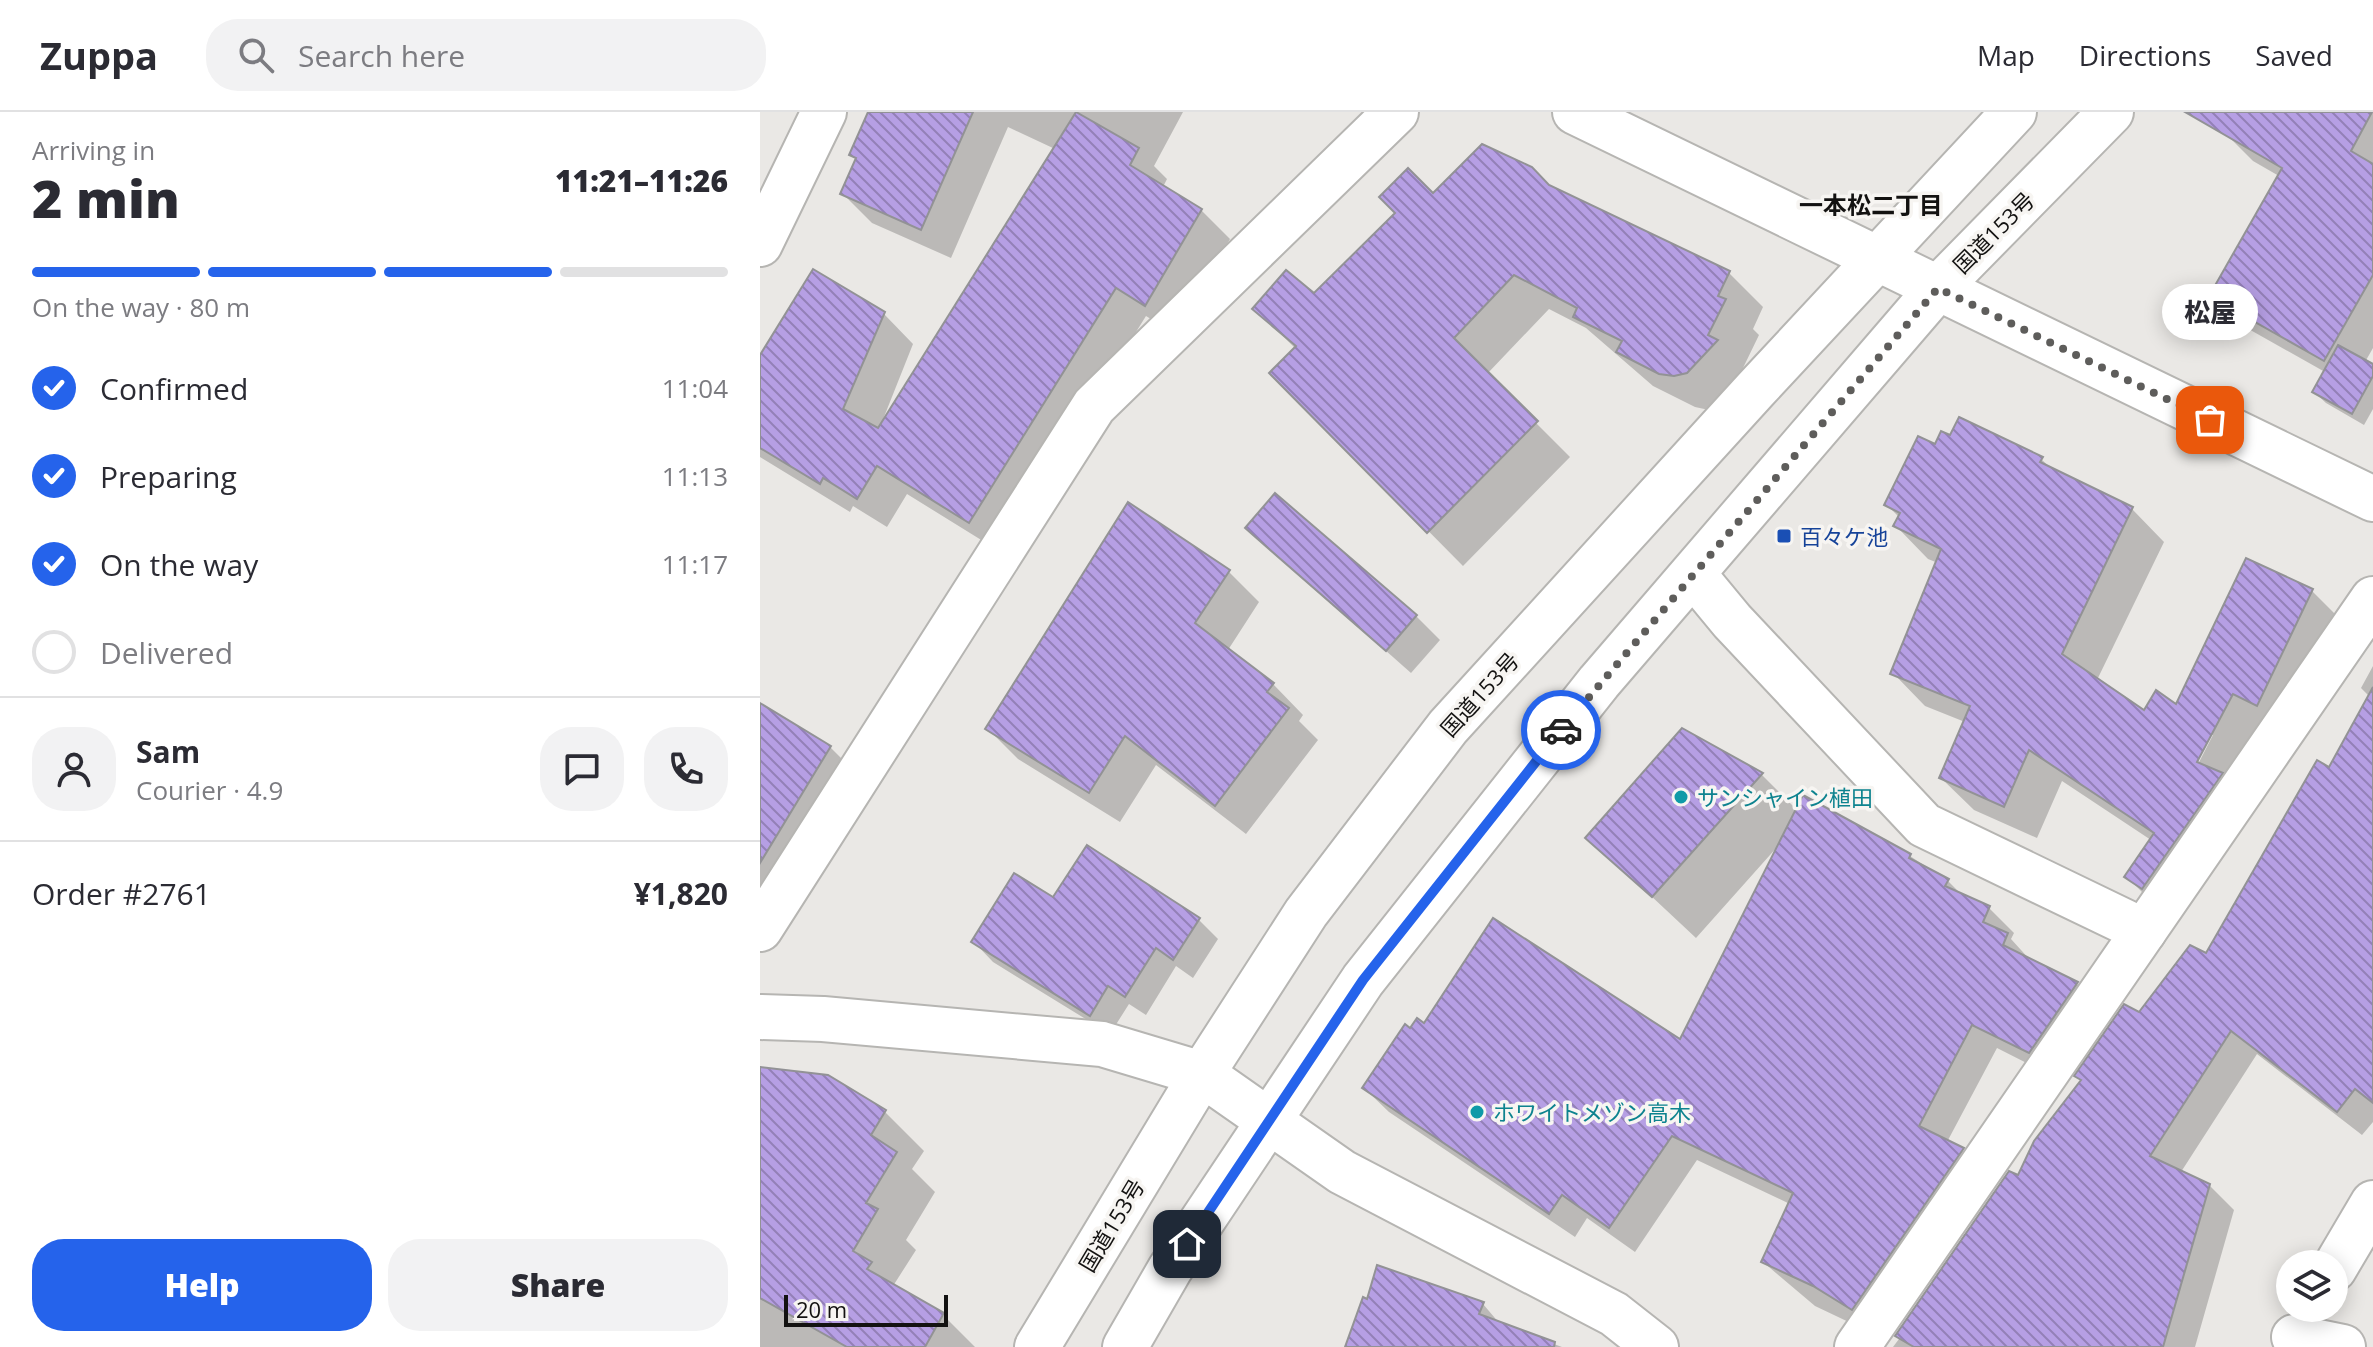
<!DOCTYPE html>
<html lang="en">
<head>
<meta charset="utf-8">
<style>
  body { margin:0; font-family:"Open Sans","Noto Sans JP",sans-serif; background:#f2f2f3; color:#2b2b33; height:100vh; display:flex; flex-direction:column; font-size:30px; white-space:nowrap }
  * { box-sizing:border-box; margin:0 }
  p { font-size:26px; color:#7c7c81 }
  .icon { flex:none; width:44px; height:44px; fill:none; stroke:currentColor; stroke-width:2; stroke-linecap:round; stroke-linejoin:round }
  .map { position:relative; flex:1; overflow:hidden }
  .side { display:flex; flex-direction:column; background:#fff; width:760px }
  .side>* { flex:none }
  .fabs { position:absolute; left:1516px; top:1138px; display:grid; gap:16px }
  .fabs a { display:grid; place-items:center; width:72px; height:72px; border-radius:50%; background:#fff; box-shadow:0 4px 20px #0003; font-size:40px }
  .scale { position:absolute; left:24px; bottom:20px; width:164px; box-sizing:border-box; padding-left:8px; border:4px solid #131211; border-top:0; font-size:22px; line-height:28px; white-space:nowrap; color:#131211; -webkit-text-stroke:6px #f7f5f2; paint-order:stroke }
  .pin { position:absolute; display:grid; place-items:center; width:68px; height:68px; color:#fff; margin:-34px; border-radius:16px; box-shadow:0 4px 12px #0006 }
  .courier { position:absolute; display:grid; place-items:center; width:80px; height:80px; margin:-40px; border:6px solid #2563eb; border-radius:50%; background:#fff; color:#222; box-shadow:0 2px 10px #0007 }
  .bubble { position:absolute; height:56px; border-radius:28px; background:#fff; box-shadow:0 4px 20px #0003; font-size:26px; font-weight:800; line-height:56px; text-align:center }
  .summary em { font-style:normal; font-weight:800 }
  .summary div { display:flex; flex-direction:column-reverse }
  .summary { display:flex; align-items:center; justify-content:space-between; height:136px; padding:0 32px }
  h1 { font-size:52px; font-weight:800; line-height:60px }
  .bar { display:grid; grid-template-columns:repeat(4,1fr); gap:12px 8px; align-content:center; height:96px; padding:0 32px }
  .bar i { height:10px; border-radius:6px; background:#e1e1e2 }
  .bar .current { background:#2563eb }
  .bar p { grid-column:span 4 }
  .line { display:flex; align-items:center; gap:20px; padding:0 32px; border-top:2px solid #e1e1e2 }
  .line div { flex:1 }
  .round { display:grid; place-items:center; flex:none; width:84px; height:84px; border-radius:32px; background:#f2f2f3 }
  ol { padding:0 32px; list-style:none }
  li { display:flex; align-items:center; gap:24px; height:88px }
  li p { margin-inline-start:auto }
  li .icon { padding:8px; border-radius:50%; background:#2563eb; color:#fff; stroke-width:4 }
  li:last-child { color:#7c7c81 }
  li i { width:44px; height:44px; border:4px solid #e1e1e2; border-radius:50% }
  .cta { display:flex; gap:16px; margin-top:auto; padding:16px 32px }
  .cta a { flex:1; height:92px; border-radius:32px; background:#2563eb; color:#fff; font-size:32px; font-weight:800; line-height:92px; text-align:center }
  .cta a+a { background:#f2f2f3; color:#2b2b33 }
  header { display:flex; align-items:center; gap:48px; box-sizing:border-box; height:112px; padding:0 40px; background:#fff; border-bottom:2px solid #e1e1e2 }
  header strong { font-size:38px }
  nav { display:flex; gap:44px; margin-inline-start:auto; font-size:28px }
  .search { width:560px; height:72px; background:#f2f2f3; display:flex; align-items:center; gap:20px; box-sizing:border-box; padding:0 28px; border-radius:32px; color:#7c7c81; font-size:30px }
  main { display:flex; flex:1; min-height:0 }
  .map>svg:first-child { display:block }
  .shadow { fill:#0003; fill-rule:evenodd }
  .building { fill:url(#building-back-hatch); stroke:#929295; stroke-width:2 }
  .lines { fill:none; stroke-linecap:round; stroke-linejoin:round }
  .minor-casing { stroke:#b6b5b2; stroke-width:48 }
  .tertiary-casing { stroke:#b6b5b2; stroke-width:48 }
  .trunk-casing { stroke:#b6b5b2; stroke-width:48 }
  .minor { stroke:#fff; stroke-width:44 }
  .tertiary { stroke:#fff; stroke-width:44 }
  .trunk { stroke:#fff; stroke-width:44 }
  .done { stroke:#5e5d5b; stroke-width:8; stroke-dasharray:0 14.4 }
  .route { stroke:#2563eb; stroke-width:10 }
  .transit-dot { fill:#1a4fb4; stroke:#f7f5f2; stroke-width:3 }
  .culture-dot { fill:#0f9aa8; stroke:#f7f5f2; stroke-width:3 }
  .labels { text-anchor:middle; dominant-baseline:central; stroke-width:7; stroke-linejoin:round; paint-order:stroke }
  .street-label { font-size:22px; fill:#131211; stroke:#f7f5f2 }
  .transit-label { font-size:22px; fill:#164399; stroke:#f7f5f2; text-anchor:start }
  .culture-label { font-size:22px; fill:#0d838f; stroke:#f7f5f2; text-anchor:start }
  .neighbourhood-label { font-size:24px; font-weight:bold; fill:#131211; stroke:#f7f5f2 }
</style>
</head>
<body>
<header>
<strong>Zuppa</strong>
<div class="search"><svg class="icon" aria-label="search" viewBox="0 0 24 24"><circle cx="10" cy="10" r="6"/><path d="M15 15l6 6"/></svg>Search here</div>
<nav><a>Map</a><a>Directions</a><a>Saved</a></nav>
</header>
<main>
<section class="side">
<div class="summary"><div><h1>2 min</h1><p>Arriving in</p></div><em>11:21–11:26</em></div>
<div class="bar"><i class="current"></i><i class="current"></i><i class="current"></i><i></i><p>On the way · 80 m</p></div>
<ol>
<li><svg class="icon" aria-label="check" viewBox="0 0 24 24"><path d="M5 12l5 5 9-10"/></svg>Confirmed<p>11:04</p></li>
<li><svg class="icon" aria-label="check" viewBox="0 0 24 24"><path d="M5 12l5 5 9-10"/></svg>Preparing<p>11:13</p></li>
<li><svg class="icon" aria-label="check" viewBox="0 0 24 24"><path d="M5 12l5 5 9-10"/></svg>On the way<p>11:17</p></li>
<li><i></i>Delivered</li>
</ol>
<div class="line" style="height:144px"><a class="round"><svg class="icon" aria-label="person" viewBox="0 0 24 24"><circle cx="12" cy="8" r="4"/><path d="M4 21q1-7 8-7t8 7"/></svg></a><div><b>Sam</b><p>Courier · 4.9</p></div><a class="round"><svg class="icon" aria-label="chat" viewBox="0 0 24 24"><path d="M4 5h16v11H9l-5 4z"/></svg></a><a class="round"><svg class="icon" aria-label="phone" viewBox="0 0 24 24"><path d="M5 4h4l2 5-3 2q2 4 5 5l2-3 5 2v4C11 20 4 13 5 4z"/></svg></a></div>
<div class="line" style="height:104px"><div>Order #2761</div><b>¥1,820</b></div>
<div class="cta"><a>Help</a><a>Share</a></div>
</section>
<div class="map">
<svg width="1613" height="1235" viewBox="0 0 1613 1235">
  <defs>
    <pattern id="building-back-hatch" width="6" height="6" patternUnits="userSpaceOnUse" patternTransform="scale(2)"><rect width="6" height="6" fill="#b69fe4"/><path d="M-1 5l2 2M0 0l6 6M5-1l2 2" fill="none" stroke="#9380b7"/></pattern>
  </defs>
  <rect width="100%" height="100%" fill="#eae8e5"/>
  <!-- shadow -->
  <g class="shadow">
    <polygon points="110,0 423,0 394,54 407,67 403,75 441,98 470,127 415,222 386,204 239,439 147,382 127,415 93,394 90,400 0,345 0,247 124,202 153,232 118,320 295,37 248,15 191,146 112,111 83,82 98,49 92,43"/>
    <polygon points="1479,0 1613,0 1613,236 1605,250 1613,254 1613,297 1604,313 1566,291 1554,280 1565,260 1478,211 1451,184 1519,64 1493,49 1466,22"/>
    <polygon points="790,76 968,160 1003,195 993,217 999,223 983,256 991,264 949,298 935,295 893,274 826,216 789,197 727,262 810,345 703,454 512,261 536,237 495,197 554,184 674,84"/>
    <path d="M1176 335 1281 347 1293 358 1372 397 1404 430 1337 568 1384 600 1417 594 1552 479 1585 512 1400 798 1367 765 1391 728 1302 669 1277 726 1214 698 1181 666 1205 610 1165 594 1133 561 1178 451 1168 447 1136 414 1140 406 1127 393ZM1449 623H1453L1434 660 1430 658Z"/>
    <polygon points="368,393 469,460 499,490 468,538 513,572 543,603 539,609 558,628 486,722 396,653 360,710 258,647 228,617"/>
    <polygon points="487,416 656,504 680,528 651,561"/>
    <polygon points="1613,554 1613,1010 1602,1023 1497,942 1421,1060 1449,1073 1474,1098 1435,1235 1133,1235 1259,1066 1322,969 1317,964 1446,844 1570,658 1610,585 1601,576"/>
    <polygon points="0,593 70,635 101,666 0,833"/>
    <polygon points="923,619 1002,663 1037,698 1150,744 1188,769 1203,784 1229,796 1254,821 1251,827 1271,849 1317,872 1342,896 1294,965 1237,936 1187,1030 1203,1038 1227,1062 1116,1223 1055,1194 1003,1150 1030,1092 937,1048 875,1140 827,1106 815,1125 629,1000 604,976 651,919 665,914 920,930 1018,734 936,826 828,725"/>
    <polygon points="294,788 438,807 458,827 433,866 416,854 386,903 369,892 350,922 233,850 214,830"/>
    <polygon points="0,957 125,1000 164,1039 152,1057 175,1080 146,1128 156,1138 133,1174 183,1203 215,1235 0,1235"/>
    <polygon points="619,1156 723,1192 740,1212 802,1235 589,1235"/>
  </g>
  <!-- building -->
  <g class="building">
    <polygon points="108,0 213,0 161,118 80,82 96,46 89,43"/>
    <polygon points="316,0 379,36 370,53 442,97 385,194 356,176 209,411 117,354 97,387 63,366 60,372 0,336 0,243 53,157 125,200 83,297 118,316"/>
    <polygon points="1425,0 1612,0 1591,39 1613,52 1613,163 1564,249 1449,184 1522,56"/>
    <polygon points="722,32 772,55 789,73 970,159 958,184 966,187 948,223 958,228 927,261 914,264 899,262 856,240 862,229 813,205 817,196 754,163 694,226 778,309 667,421 509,261 536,234 492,197 526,158 554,181 635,101 619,85 648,56 673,81"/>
    <polygon points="1578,233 1613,252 1613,264 1592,302 1552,280"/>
    <polygon points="1199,305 1283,345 1280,350 1373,395 1302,542 1384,598 1396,578 1416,592 1486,446 1553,477 1497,594 1473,582 1437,650 1463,661 1382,777 1364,765 1394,721 1269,638 1244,695 1179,666 1210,594 1130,562 1181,437 1133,414 1140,401 1124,393 1158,324 1175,332 1181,319 1190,323"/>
    <polygon points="515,381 657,503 626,539 485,416"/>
    <polygon points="368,390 470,458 435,511 514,571 507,580 529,596 455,694 365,624 329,681 225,617"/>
    <polygon points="1613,575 1613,991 1595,977 1577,1000 1471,919 1390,1044 1450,1072 1403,1235 1154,1235 1135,1224 1249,1059 1258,1063 1274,1029 1321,968 1314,964 1364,892 1379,900 1430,833 1446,841 1557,648 1569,655"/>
    <polygon points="0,591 71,634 0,751"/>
    <polygon points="922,616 1003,661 892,785 825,726"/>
    <polygon points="1043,683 1151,742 1149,746 1189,767 1185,774 1230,794 1223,810 1248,821 1243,833 1318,870 1269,941 1212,913 1159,1014 1204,1036 1092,1198 1053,1174 1001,1150 1033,1081 912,1024 849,1116 802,1083 789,1102 602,976 645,912 650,916 657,906 664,911 733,806 920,927"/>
    <polygon points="327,733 440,806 413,848 396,836 365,885 348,874 330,904 211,830 254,761 293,785"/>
    <polygon points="0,955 68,963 126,998 111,1023 137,1040 106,1091 118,1097 93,1139 112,1150 107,1157 184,1201 165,1235 87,1235 0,1186"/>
    <polygon points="617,1153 724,1190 719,1202 795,1230 794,1235 585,1235 603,1185 607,1187"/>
  </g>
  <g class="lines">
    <!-- minor casing -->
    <g class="minor-casing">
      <g id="minor">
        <polyline points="0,132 64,0"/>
        <polyline points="934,463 972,509 1164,713 1384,819"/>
        <polyline points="0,817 334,294 636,0"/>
        <polyline points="442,962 582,1060 854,1202 896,1235"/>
        <polyline points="1574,1157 1613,1091"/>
        <polyline points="1534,1225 1583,1235"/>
        <polyline points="1097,1235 1613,487"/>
      </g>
    </g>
    <!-- tertiary casing -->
    <g class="tertiary-casing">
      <g id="tertiary">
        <polyline points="815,0 1613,387"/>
        <polyline points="0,905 63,907 342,932 442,962"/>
      </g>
    </g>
    <!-- trunk casing -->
    <g class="trunk-casing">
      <g id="trunk">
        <polyline points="277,1235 442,962 546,801 688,615 995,278 1254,0"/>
        <polyline points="365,1235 410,1157 603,868 839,570 1178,176 1351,0"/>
      </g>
    </g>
    <!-- minor -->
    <use href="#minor" class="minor"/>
    <!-- tertiary -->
    <use href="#tertiary" class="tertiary"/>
    <!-- trunk -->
    <use href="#trunk" class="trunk"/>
  </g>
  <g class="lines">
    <!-- done -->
    <polyline class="done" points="801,618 1178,176 1450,308"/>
    <!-- route -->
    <polyline class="route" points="427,1132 603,868 801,618"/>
  </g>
  <!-- markers -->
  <rect class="transit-dot" x="1016" y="416" width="16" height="16" rx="4"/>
  <g class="culture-dot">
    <circle cx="921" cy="685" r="8"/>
    <circle cx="717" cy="1000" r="8"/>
  </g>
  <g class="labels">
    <!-- street labels -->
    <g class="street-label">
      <text transform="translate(1233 120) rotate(-45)">国道153号</text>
      <text transform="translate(719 582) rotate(-48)">国道153号</text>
      <text transform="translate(351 1113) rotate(-59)">国道153号</text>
    </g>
    <!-- transit labels -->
    <g class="transit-label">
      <text x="1040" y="424">百々ケ池</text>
    </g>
    <!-- culture labels -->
    <g class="culture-label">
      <text x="937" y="685">サンシャイン植田</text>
      <text x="733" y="1000">ホワイトメゾン高木</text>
    </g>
    <!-- neighbourhood labels -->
    <g class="neighbourhood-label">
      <text x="1111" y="92">一本松二丁目</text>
    </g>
  </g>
</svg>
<div class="fabs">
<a><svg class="icon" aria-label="layers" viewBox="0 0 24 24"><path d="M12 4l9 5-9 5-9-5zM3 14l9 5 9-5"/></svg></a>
</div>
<div class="scale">20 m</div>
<div class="pin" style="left:1450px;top:308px;background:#ea580c"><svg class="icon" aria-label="bag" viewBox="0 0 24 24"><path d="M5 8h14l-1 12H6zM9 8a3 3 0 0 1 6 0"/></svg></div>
<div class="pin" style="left:427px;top:1132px;background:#1f2937"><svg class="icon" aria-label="home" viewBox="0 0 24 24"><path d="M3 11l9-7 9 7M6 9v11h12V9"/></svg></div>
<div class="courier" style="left:801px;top:618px"><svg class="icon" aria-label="car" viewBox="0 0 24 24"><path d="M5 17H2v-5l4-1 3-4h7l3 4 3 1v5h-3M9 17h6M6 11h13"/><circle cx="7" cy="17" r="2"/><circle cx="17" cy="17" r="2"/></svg></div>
<div class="bubble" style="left:1402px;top:172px;width:96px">松屋</div>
</div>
</main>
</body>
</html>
